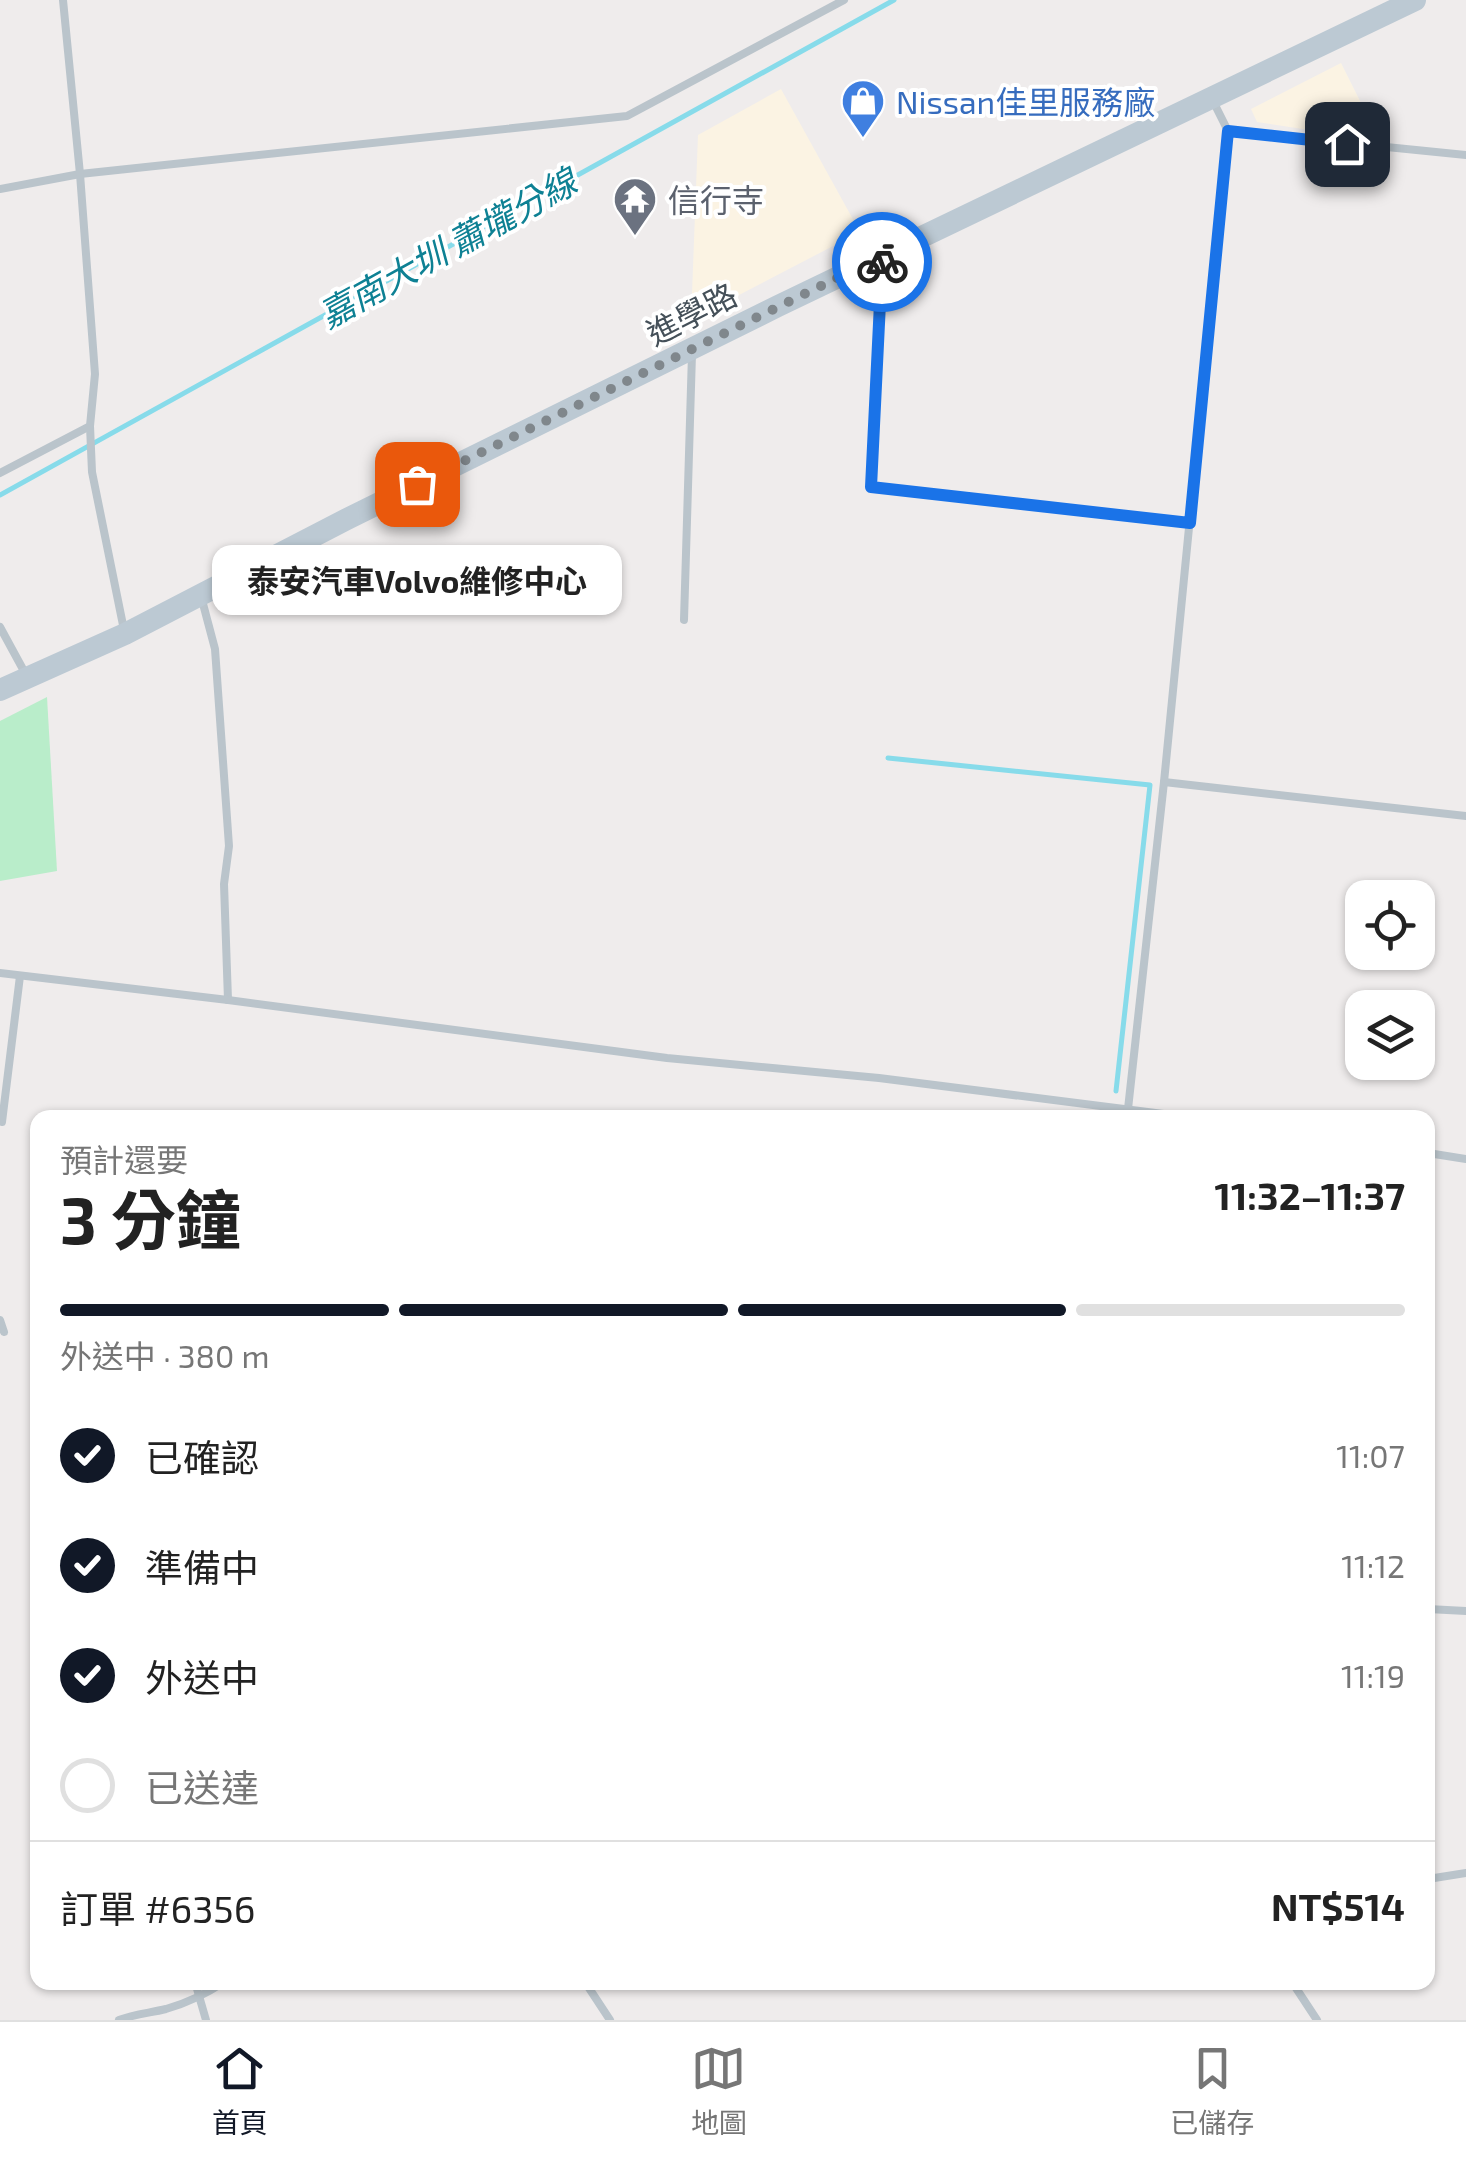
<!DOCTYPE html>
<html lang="zh-TW">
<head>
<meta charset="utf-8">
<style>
  body { margin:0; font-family:"Exo 2","Noto Sans TC",sans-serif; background:#f6f6f6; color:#222; height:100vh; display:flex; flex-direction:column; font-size:38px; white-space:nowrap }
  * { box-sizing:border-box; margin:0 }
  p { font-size:32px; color:#767676 }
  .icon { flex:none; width:55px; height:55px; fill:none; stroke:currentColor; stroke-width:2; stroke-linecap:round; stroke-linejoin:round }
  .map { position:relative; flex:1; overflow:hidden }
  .drawer { position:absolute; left:30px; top:1110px; width:1405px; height:880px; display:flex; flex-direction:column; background:#fff; border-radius:20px; box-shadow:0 2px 8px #0004 }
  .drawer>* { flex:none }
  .controls { position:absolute; left:1345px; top:880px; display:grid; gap:20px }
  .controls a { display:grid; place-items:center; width:90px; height:90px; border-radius:20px; background:#fff; box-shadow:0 2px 8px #0004; font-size:50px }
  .pin { position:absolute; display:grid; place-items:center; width:85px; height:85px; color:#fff; margin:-42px; border-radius:20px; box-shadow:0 5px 15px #0006 }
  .courier { position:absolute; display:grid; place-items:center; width:100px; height:100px; margin:-50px; border:8px solid #1a73e8; border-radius:50%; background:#fff; color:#222; box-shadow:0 2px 12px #0007 }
  .bubble { position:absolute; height:70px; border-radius:20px; background:#fff; box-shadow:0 2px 8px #0004; font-size:32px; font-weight:700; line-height:70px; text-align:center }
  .headline em { font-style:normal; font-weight:700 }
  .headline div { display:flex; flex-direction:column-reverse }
  .headline { display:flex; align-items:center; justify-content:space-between; height:170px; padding:0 30px }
  h1 { font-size:65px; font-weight:700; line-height:75px }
  .bar { display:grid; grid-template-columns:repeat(4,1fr); gap:15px 10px; align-content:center; height:120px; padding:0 30px }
  .bar i { height:12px; border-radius:8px; background:#e0e0e0 }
  .bar .current { background:#111827 }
  .bar p { grid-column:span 4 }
  .line { display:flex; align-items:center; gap:25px; padding:0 30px; border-top:2px solid #e0e0e0 }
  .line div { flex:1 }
  ol { padding:0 30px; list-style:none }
  li { display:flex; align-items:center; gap:30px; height:110px }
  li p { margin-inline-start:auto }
  li .icon { padding:10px; border-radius:50%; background:#111827; color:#fff; stroke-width:4 }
  li:last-child { color:#767676 }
  li i { width:55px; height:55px; border:5px solid #e0e0e0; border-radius:50% }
  .tab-bar { display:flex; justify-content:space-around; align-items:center; height:140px; border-top:2px solid #e0e0e0; background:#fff; font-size:28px; color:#767676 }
  .tab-bar a { display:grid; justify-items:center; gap:5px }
  .tab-bar .current { color:#111827 }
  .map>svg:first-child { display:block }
  .commercial { fill:#fbf3e3 }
  .green { fill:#b9edca }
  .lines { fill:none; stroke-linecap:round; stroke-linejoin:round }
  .stream { stroke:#87dbea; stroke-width:5 }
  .lane { stroke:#bac4cb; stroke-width:8 }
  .secondary { stroke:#bcc9d3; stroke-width:22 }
  .done { stroke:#80878c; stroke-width:10; stroke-dasharray:0 18 }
  .route { stroke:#1a73e8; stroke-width:12 }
  .labels { text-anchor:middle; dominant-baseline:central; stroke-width:8; stroke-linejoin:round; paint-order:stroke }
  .shop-label { font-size:32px; fill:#366cbe; stroke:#fff; text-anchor:start }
  .worship-label { font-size:32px; fill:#5b616d; stroke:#fff; text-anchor:start }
  .street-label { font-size:32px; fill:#455059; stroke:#fff }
  .water-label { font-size:35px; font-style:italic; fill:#0e8194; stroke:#fff }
</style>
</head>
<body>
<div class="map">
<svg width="1466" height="2020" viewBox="0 0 1466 2020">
  <rect width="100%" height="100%" fill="#efecec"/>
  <!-- commercial -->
  <g class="commercial">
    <polygon points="1341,63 1380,141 1257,122 1251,109"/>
    <polygon points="781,89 860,232 691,320 698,135"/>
  </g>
  <!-- green -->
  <polygon class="green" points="47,697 57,871 0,881 0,721"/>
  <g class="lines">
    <!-- stream -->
    <g class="stream">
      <polyline points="0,495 894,0"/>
      <polyline points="888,758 1150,785 1116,1091"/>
      <polyline points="37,1483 38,1483"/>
    </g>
    <!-- lane -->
    <g class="lane">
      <polyline points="1212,99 1228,131 1466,155"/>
      <polyline points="0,189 80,174 627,116 844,0"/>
      <polyline points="882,263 871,487 1190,523"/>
      <polyline points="90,426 92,472 124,630"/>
      <polyline points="0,473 90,426 95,374 80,174 63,0"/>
      <polyline points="202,600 215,649 229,846 224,884 228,1000"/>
      <polyline points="684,620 692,354"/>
      <polyline points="0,627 25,673"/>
      <polyline points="1164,782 1466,816"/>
      <polyline points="0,973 228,1000 667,1058 879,1078 1195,1118"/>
      <polyline points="1127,1118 1164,782 1228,131"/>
      <polyline points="2,1122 20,976"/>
      <polyline points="1428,1153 1466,1159"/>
      <polyline points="0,1320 4,1332"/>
      <polyline points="1428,1609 1466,1611"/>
      <polyline points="1428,1879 1466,1873"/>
      <polyline points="195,1982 206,2020"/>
      <polyline points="585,1982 610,2020"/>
      <polyline points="1292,1982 1317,2020"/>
      <path d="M119 2020C134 2014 150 2013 166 2009 187 2003 206 1994 224 1982"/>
    </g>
    <!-- secondary -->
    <polyline class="secondary" points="0,690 125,634 347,519 778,306 1415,0"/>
  </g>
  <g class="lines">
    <!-- done -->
    <polyline class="done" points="417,484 882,256 882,262"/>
    <!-- route -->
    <polyline class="route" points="882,262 871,487 1190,523 1228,131 1347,144"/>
  </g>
  <!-- icons -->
  <defs>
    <g id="shop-pin" transform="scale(2.25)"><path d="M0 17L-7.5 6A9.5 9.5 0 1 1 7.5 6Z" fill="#3f7fe0" stroke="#fff"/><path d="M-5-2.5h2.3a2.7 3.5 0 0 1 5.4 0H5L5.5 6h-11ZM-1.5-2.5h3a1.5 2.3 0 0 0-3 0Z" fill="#fff"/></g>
    <g id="temple-pin" transform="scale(2.25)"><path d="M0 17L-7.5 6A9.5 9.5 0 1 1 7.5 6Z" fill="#6b7280" stroke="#fff"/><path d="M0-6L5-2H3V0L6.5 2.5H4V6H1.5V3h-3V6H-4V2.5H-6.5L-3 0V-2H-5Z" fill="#fff"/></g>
  </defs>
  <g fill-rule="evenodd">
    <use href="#shop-pin" x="863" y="101"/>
    <use href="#temple-pin" x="635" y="199"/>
  </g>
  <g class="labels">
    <!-- shop labels -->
    <g class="shop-label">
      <text x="896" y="101">Nissan佳里服務廠</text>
    </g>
    <!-- worship labels -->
    <g class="worship-label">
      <text x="668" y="199">信行寺</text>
    </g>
    <!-- street labels -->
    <g class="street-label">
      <text transform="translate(691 313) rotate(-27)">進學路</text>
    </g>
    <!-- water labels -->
    <g class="water-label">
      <text transform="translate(447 247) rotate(-29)">嘉南大圳 蕭壠分線</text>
    </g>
  </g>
</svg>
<div class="controls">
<a><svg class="icon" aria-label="locate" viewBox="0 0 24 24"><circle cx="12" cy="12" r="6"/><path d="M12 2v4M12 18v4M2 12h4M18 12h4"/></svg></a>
<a><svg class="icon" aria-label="layers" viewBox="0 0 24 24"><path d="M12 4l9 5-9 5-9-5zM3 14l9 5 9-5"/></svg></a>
</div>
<div class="pin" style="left:417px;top:484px;background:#ea580c"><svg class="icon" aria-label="bag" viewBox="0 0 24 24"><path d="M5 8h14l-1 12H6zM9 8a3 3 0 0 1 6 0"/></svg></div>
<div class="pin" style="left:1347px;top:144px;background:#1f2937"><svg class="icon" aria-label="home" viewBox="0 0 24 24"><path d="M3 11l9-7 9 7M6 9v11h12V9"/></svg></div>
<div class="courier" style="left:882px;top:262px"><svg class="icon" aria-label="bike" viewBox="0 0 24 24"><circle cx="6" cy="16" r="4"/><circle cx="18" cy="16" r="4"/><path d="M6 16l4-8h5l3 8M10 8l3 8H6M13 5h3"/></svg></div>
<div class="bubble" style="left:212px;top:545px;width:410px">泰安汽車Volvo維修中心</div>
<section class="drawer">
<div class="headline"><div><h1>3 分鐘</h1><p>預計還要</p></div><em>11:32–11:37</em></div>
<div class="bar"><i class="current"></i><i class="current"></i><i class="current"></i><i></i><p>外送中 · 380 m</p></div>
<ol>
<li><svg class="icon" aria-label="check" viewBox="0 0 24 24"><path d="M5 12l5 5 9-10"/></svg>已確認<p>11:07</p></li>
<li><svg class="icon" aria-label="check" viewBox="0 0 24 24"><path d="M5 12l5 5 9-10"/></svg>準備中<p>11:12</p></li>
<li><svg class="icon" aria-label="check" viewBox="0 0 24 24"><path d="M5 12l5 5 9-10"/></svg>外送中<p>11:19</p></li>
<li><i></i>已送達</li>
</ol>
<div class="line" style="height:130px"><div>訂單 #6356</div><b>NT$514</b></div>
</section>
</div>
<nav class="tab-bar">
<a class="current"><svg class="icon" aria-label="home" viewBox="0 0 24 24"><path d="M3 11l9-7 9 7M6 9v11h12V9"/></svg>首頁</a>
<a><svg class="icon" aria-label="map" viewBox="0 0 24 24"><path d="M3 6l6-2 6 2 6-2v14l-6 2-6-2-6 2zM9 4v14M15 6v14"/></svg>地圖</a>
<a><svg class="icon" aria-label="saved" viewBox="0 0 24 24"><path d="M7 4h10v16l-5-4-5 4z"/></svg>已儲存</a>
</nav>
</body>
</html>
